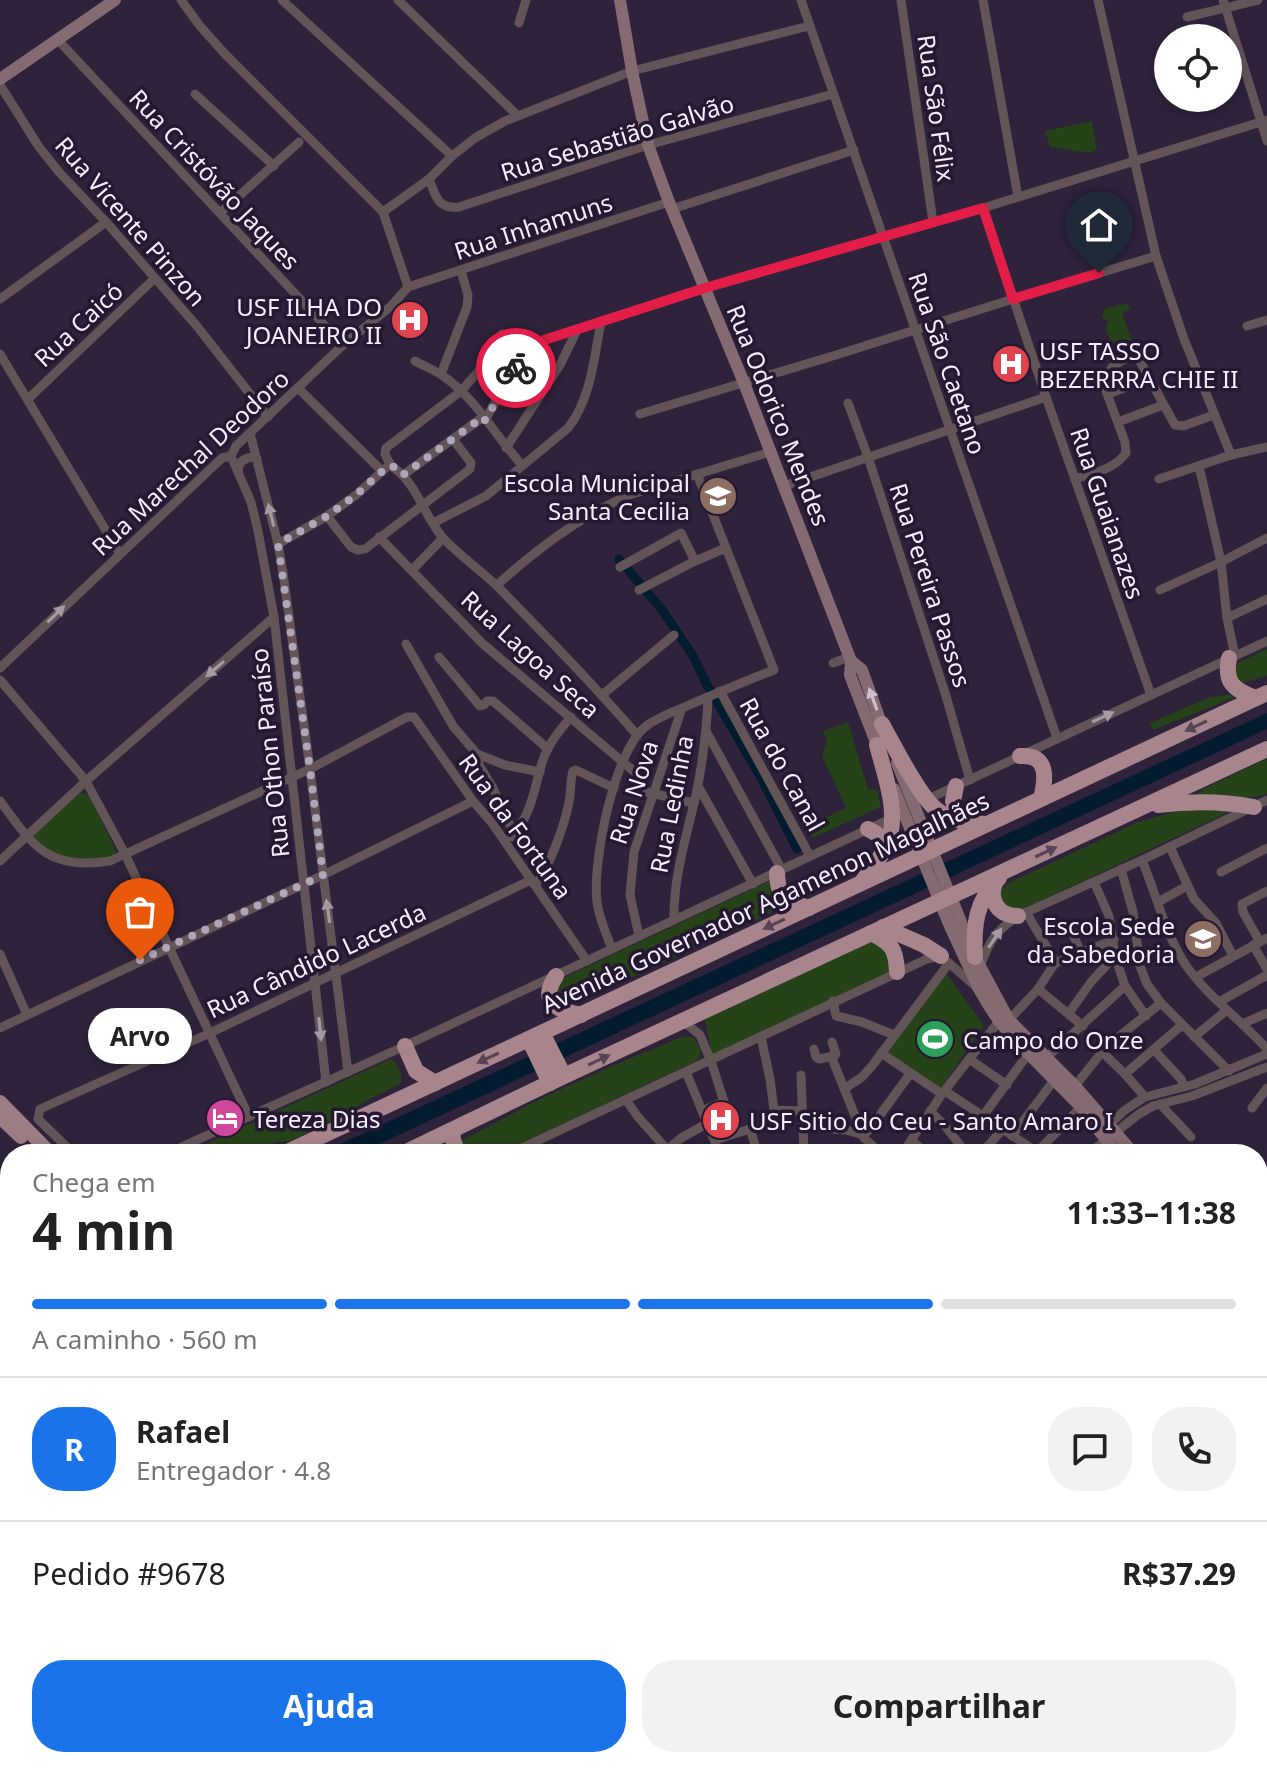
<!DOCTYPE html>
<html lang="pt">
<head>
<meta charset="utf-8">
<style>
  body { margin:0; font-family:"Noto Sans",sans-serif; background:#f2f2f2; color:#222; height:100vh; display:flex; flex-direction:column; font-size:30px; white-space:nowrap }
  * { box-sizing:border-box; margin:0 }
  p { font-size:26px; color:#767676 }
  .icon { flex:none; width:44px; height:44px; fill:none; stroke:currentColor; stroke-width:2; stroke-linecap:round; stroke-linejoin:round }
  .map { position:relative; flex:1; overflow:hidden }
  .sheet { position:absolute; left:0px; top:1144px; width:1268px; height:624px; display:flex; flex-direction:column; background:#fff; border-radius:32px 32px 0 0; box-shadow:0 4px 12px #0003 }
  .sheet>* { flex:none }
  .controls { position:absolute; left:1154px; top:24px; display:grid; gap:16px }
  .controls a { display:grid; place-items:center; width:88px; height:88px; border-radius:50%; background:#fff; box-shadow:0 4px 12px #0003; font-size:40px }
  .pin { position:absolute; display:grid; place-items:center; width:68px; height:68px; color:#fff; margin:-82px -34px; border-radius:50% 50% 50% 0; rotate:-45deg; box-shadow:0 0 8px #0007 }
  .pin .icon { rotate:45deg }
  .courier { position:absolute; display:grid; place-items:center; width:80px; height:80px; margin:-40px; border:6px solid #e11d48; border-radius:50%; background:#fff; color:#222; box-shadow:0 2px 10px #0007 }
  .bubble { position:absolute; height:56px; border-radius:28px; background:#fff; box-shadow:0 4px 12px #0003; font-size:26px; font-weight:700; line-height:56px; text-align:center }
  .headline em { font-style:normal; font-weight:700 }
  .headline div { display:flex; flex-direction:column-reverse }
  .headline { display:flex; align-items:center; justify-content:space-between; height:136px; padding:0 32px }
  h1 { font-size:52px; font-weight:700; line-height:60px }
  .bar { display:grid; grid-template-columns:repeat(4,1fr); gap:12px 8px; align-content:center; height:96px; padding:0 32px }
  .bar i { height:10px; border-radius:6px; background:#e0e0e0 }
  .bar .active { background:#1a73e8 }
  .bar p { grid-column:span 4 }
  .line { display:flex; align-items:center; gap:20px; padding:0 32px; border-top:2px solid #e0e0e0 }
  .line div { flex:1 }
  .round { display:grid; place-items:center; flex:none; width:84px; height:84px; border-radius:32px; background:#f2f2f2 }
  .cta { display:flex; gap:16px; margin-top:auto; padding:16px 32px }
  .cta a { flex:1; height:92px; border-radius:32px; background:#1a73e8; color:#fff; font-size:32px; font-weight:700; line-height:92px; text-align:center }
  .cta a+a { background:#f2f2f2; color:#222 }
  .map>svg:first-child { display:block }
  .green { fill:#264218 }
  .water { fill:#021b2e }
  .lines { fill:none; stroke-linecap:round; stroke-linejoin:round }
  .canal { stroke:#021b2e; stroke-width:9 }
  .minor { stroke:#635457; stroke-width:9 }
  .tertiary { stroke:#635457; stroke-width:11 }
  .secondary { stroke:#846b71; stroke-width:12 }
  .primary { stroke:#9d7d84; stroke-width:14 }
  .trunk { stroke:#a8858d; stroke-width:16 }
  .oneway { fill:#a599a2 }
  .oneway2 { fill:#cdc0cc }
  .oneway3 { fill:#594456 }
  .done { stroke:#b0a6b9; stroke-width:8; stroke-dasharray:0 14.4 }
  .route { stroke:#e11d48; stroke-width:10 }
  .labels { text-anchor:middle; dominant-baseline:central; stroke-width:7; stroke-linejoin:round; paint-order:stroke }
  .street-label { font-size:24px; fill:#f5edfd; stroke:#251931 }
  .poi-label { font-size:24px; fill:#f5edfd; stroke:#251931; text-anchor:start }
</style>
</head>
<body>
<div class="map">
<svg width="1267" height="1768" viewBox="0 0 1267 1768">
  <rect width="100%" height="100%" fill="#2f223b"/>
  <!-- green -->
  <g class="green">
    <polygon points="1092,121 1097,150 1089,153 1050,147 1045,131"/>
    <path d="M1128 304 1130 309 1122 313C1126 325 1131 335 1133 348L1126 353 1121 346 1124 343 1118 342 1115 343 1110 340 1105 328 1108 324V320L1102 318 1104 310 1118 305Z"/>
    <polygon points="1267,649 1267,676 1246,682 1236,682 1233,665"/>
    <polygon points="1235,694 1238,696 1153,730 1150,723 1210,697"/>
    <polygon points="848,722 868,789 877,790 881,807 812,838 807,826 846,808 822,756 827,741 823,731"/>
    <polygon points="1267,759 1267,794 1249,798 1221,795 1195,796 1205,788"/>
    <path d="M84 793 90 796 114 847 116 854C89 866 50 861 33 835L79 794Z"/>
    <polygon points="1198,805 1233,810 1019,911 1001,907 999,892 1009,883 1138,822"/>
    <polygon points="772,880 786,906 634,976 569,1000 562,998 556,992 563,978"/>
    <polygon points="871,935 882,938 892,971 712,1055 704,1014"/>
    <polygon points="945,971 984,1026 940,1089 884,1052"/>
    <polygon points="684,1036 694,1038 701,1049 699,1059 692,1063 498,1154 460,1154 457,1143 544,1097 614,1065"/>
    <path d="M391 1059C398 1063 404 1076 400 1084L372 1098 335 1120 290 1141 276 1142 251 1154H184Z"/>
    <polygon points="10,1659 10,1758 35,1758 28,1768 0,1768 0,1662"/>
  </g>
  <!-- water -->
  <polygon class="water" points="1267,713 1267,729 358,1154 319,1154"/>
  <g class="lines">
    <!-- canal -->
    <polyline class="canal" points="619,559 663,611 693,656 707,685 760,776 797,849"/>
    <!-- minor -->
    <g class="minor">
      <polyline points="181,0 200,26 225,54 383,212 408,287"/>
      <polyline points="282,0 452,156"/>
      <polyline points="398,0 518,116"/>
      <polyline points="801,0 1057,738"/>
      <polyline points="901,0 933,222"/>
      <polyline points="983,0 1018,197"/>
      <polyline points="1098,0 1156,256 1184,339 1231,455"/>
      <polyline points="1223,0 1267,141"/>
      <polyline points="1187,17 1258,0"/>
      <polyline points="519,23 526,0"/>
      <polyline points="58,40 343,345"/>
      <polyline points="0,85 39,147 59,172 106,222 196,325 268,417"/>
      <polyline points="195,94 274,166"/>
      <path d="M429 179C436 196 437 209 459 207L648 145 833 94"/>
      <polyline points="983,208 1046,397 1151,695"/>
      <polyline points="672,209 854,150"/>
      <polyline points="383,212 429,179 452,156 475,138 505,121 632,71 809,26"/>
      <polyline points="220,213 299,142"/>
      <polyline points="408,287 669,202"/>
      <polyline points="0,299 106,222"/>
      <polyline points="1247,326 1267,320"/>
      <path d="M502 334 478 372 461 391 386 448 385 454 391 466C416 480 425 519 444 539 461 557 482 571 499 588 546 636 593 684 637 735"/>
      <polyline points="0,354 120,554"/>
      <path d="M415 361C424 366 435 370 443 376 476 398 495 436 522 465"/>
      <polyline points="441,374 467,307 468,295 461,271"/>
      <polyline points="298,388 382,471"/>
      <polyline points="1108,394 1150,378"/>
      <polyline points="28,399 155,278"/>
      <polyline points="848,403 868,457 946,696 970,780"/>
      <polyline points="640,414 836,355 1013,299 1156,256"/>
      <path d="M485 420C499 397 519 354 541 341L705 288 983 208 1267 120"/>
      <polyline points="1118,422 1163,405"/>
      <polyline points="250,433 278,544 283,573 310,769 348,1072"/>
      <polyline points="506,448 560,365 577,330"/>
      <polyline points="231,456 251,502 258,531 274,617 326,1082"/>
      <polyline points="1199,466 1221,562 1227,618 1235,656"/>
      <path d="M238 471C238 462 244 458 253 457L257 459"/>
      <polyline points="403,475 483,417"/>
      <path d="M1075 479C1093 473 1115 469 1126 453L1125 442 1103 383 1112 367 1131 355 1137 356 1175 425 1183 426 1214 415"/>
      <polyline points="1159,479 1231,455 1267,447"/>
      <polyline points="784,486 1046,397"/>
      <polyline points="327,516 351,547 358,550 365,549 470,469 471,463 453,439"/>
      <path d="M433 523 486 496 568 428C591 399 594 358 601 322"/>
      <path d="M379 537 483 644 637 774C640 779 635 785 638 790L694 803"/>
      <polyline points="278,544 327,516 356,495 388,466 391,466"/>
      <polyline points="620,567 681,533 695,561"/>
      <polyline points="412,570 443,538"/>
      <path d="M497 585C537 549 579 517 629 495L770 452"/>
      <polyline points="639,590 695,561 726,548"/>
      <polyline points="1160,590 1221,562 1267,538"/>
      <polyline points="1227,618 1267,599"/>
      <polyline points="406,644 453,726 477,754 479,765 493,788 514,834"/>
      <polyline points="439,657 480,706 484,705 487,701 493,701 548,749"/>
      <polyline points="833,663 849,657"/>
      <polyline points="0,668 222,458 231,456 236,446 343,345 390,307 408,287"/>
      <polyline points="0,680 86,781 125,854 249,1117"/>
      <polyline points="720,691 810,856"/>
      <polyline points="602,695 674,635"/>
      <polyline points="706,731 782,870"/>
      <polyline points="477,754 505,765 540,772"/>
      <polyline points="698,786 753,884"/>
      <polyline points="926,800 1267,641"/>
      <path d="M0 801C33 846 48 871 110 861L310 769 407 717H414L473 801 492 823 587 961"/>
      <path d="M511 837C532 816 534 787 543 760 548 744 560 730 571 717"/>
      <polyline points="1170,847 1194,899 1216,923 1233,956"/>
      <path d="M1142 860C1156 894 1165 933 1185 964 1207 996 1241 1020 1267 1049"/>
      <polyline points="0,861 86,781 274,617"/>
      <polyline points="1121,869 1133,912 1140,966 1147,984 1161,1003 1229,1071"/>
      <polyline points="1221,872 1267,848"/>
      <polyline points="1094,882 1109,916 1115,956 1125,986 1146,1016"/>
      <path d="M535 885C549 869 565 824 569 802 571 792 570 781 573 771L576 770 614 788"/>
      <polyline points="1158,902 1187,886"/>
      <polyline points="1026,912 1056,963"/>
      <path d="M674 920C673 876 688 832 697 790 703 759 707 728 708 697"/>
      <polyline points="1072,932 1081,953"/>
      <polyline points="639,936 630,895 634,852 682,708"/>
      <polyline points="1260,942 1243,912 1242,904 1267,891"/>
      <polyline points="1253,945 1267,969"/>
      <path d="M612 949C606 933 599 918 597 902 592 863 614 752 645 727 657 717 674 712 689 705 717 693 745 681 774 670L697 474"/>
      <polyline points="0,954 27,1015"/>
      <path d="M980 967C989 942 995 931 1018 916L1142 860 1267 800"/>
      <polyline points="1196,977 1267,938"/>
      <polyline points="1038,989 1083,1026"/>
      <polyline points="833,1001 836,1016 862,1022 894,1035"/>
      <polyline points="1219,1002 1267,975"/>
      <polyline points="1069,1013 1091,982 1115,956"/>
      <polyline points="1009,1020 1038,989 1055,963 1114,940"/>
      <polyline points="683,1021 700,1035 711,1061 734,1133"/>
      <polyline points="1242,1024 1267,1013"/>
      <polyline points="0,1028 323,875 473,801"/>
      <polyline points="761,1037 770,1079 774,1110 803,1111"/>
      <polyline points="1194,1037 1227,1010"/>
      <polyline points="814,1049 816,1057 819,1059 834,1056 836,1054 832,1042"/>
      <polyline points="1154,1050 1181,1079 1184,1087"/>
      <polyline points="1102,1052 1125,1074 1145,1097"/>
      <polyline points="881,1053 942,1094"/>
      <polyline points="831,1056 864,1138 882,1154"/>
      <polyline points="1046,1058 1125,986"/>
      <polyline points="969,1059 1007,1085"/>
      <polyline points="686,1072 720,1154"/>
      <polyline points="1125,1074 1182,1025"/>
      <polyline points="801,1075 804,1154"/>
      <polyline points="1075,1086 1102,1052 1122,1034 1161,1003"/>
      <polyline points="844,1089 862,1077 872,1066 949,963"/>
      <polyline points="945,1091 1040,1154"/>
      <polyline points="626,1100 638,1117 671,1154"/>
      <polyline points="1160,1104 1191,1137"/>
      <polyline points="1252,1108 1267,1088"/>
      <polyline points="702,1111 723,1102"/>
      <polyline points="930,1111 945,1126 967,1154"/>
      <polyline points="983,1116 1028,1054"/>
      <polyline points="1110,1124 1125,1110 1145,1097 1195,1084 1267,1054"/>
      <polyline points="803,1127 846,1130 863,1135"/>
      <polyline points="1116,1132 1139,1114 1153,1106 1192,1096 1267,1067"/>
      <polyline points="863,1135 869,1130 910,1074"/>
      <polyline points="1012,1136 1055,1079"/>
      <polyline points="715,1140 750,1129 758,1154"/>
      <polyline points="912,1141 928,1154"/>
      <polyline points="74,1154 38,1119 40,1109 210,1033 531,880"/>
      <polyline points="166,1154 396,1050 892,818"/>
      <polyline points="509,1154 927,959 941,956 975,986"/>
      <polyline points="662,1154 681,1138 708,1123"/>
      <polyline points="902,1154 942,1094 999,1021"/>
      <polyline points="981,1154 1002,1130"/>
      <polyline points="1035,1154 1081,1107"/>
      <polyline points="1087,1154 1106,1140"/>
      <polyline points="0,1233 10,1229"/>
      <polyline points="1258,1382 1267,1388"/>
      <polyline points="0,1390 10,1385"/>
      <polyline points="0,1403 10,1410"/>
      <polyline points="1258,1508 1267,1519"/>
      <polyline points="0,1593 10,1578"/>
      <polyline points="0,1602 10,1608"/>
      <polyline points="1259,1633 1267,1622"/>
      <polyline points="132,1758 145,1768"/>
      <polyline points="219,1758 234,1768"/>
      <polyline points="365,1758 378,1768"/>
      <polyline points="507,1758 521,1768"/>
      <polyline points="657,1758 671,1768"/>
      <polyline points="690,1758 700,1765 708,1766"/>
      <polyline points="779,1758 793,1768"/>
      <polyline points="1104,1758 1114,1768"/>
      <polyline points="55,1768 62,1758"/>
      <polyline points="99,1768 106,1758"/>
      <polyline points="146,1768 153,1758"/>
      <polyline points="191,1768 198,1758"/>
      <polyline points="333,1768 340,1758"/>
      <polyline points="860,1768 867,1758"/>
    </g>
    <!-- tertiary -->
    <g class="tertiary">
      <polyline points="702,1768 711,1758"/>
      <polyline points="716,1768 721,1758"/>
    </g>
    <!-- secondary -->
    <g class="secondary">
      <polyline points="620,0 632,71 648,145 669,202 744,383 851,661 850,675 879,750"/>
      <polyline points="0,79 115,0"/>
      <polyline points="851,661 862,670 884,731"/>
      <polyline points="897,763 975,957 1009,1020 1075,1086 1134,1154"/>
      <polyline points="894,789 949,924 979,989 989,1006 999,1021 1016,1041 1081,1107 1117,1154"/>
      <polyline points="1258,1303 1267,1316"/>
      <polyline points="1258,1327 1267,1339"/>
    </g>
    <!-- primary -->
    <g class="primary">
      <polyline points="0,1102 51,1154"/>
      <polyline points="0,1117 21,1137"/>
      <polyline points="945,1758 958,1768"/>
      <polyline points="966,1758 979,1768"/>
    </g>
    <!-- trunk -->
    <g class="trunk">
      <path d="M1229 658C1224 683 1234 690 1256 698"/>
      <path d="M882 724C893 744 920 798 937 810 951 821 968 823 985 824"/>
      <path d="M1020 756C1049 754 1046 779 1041 799"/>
      <polyline points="956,786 953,801 958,820"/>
      <path d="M1158 805C1191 801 1222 801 1254 807"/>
      <polyline points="868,829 877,834 887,845"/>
      <path d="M777 873C778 899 785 901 809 908"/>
      <path d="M862 882C870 870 881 858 887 845 900 814 885 776 877 745"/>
      <path d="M995 883C988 901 999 916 1018 916"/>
      <polyline points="883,927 924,945 941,956"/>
      <path d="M871 933C892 943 896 949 897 972"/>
      <path d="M975 957C973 926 976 900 999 878"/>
      <path d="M556 976C539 1001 557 1011 581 1015"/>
      <polyline points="542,1033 564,1076"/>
      <polyline points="529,1039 550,1083"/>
      <polyline points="405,1046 416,1071 435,1083"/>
      <polyline points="454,1130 452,1137 458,1154"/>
      <polyline points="283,1154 1267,693"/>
      <polyline points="402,1154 564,1076 1267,749"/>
      <polyline points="0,1290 10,1285"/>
      <polyline points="0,1341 10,1337"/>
    </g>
  </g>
  <!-- one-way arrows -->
  <defs><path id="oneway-solid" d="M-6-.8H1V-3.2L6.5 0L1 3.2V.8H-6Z" transform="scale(2)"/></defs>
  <g class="oneway">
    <use href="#oneway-solid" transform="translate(271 515) rotate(-104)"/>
    <use href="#oneway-solid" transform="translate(56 614) rotate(-44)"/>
    <use href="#oneway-solid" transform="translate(215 669) rotate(139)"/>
    <use href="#oneway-solid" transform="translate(1103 717) rotate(-25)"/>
    <use href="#oneway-solid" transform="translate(328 911) rotate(-98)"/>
    <use href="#oneway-solid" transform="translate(995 938) rotate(-56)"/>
    <use href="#oneway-solid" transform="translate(320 1029) rotate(84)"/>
  </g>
  <use class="oneway2" href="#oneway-solid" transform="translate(873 699) rotate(-110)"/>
  <g class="oneway3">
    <use href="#oneway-solid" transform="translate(1196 726) rotate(155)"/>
    <use href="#oneway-solid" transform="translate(1046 852) rotate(-25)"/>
    <use href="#oneway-solid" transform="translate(774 924) rotate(155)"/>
    <use href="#oneway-solid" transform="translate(488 1058) rotate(155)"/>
    <use href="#oneway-solid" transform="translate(599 1060) rotate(-25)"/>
  </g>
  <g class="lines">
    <!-- done -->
    <polyline class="done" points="140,960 323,875 310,769 278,544 327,516 356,495 388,466 395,467 403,475 483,417 485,420 516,368"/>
    <!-- route -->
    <polyline class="route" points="516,368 528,351 541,341 705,288 983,208 1013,299 1099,273"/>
  </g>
  <!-- icons -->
  <defs>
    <g id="hospital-disc" transform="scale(2)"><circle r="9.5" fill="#e0444e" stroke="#251931"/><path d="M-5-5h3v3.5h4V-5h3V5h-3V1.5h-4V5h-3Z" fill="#fff"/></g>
    <g id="school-disc" transform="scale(2)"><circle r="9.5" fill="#8d6e63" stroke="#251931"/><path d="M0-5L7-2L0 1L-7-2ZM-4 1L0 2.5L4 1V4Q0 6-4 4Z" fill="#fff"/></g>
    <g id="stadium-disc" transform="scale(2)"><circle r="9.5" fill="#2e9e5b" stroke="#251931"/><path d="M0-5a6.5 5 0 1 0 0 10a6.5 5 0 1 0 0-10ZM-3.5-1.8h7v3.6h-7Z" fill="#fff"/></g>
    <g id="hotel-disc" transform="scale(2)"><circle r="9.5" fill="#d1479c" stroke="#251931"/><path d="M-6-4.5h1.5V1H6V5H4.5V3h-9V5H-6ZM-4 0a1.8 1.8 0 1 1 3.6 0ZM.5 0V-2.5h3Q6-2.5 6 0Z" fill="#fff"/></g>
  </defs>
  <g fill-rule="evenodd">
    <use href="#hospital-disc" x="410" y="320"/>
    <use href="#hospital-disc" x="1011" y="364"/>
    <use href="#school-disc" x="718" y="496"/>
    <use href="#school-disc" x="1203" y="939"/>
    <use href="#stadium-disc" x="935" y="1039"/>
    <use href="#hotel-disc" x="225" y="1118"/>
    <use href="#hospital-disc" x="721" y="1120"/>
  </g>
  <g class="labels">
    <!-- street labels -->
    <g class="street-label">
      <text transform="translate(937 108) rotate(82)">Rua São Félix</text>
      <text transform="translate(617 137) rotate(-17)">Rua Sebastião Galvão</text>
      <text transform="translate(215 179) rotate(47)">Rua Cristóvão Jaques</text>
      <text transform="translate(131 221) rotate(49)">Rua Vicente Pinzon</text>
      <text transform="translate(533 226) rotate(-18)">Rua Inhamuns</text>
      <text transform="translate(78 324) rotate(-43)">Rua Caicó</text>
      <text transform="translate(948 363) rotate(71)">Rua São Caetano</text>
      <text transform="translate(779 415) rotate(68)">Rua Odorico Mendes</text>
      <text transform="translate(190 462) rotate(-43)">Rua Marechal Deodoro</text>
      <text transform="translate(1108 513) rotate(71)">Rua Guaianazes</text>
      <text transform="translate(931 585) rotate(72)">Rua Pereira Passos</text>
      <text transform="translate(531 654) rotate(42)">Rua Lagoa Seca</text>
      <text transform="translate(269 753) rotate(-96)">Rua Othon Paraíso</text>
      <text transform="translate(783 764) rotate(61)">Rua do Canal</text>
      <text transform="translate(633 792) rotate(-72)">Rua Nova</text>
      <text transform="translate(671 804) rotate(-79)">Rua Ledinha</text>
      <text transform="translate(516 826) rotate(54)">Rua da Fortuna</text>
      <text transform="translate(765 902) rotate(-25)">Avenida Governador Agamenon Magalhães</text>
      <text transform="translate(316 960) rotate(-25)">Rua Cândido Lacerda</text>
    </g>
    <!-- poi labels -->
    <g class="poi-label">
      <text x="382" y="306" text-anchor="end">USF ILHA DO<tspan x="382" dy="28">JOANEIRO II</tspan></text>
      <text x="1039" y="350">USF TASSO<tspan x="1039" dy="28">BEZERRRA CHIE II</tspan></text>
      <text x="690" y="482" text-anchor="end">Escola Municipal<tspan x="690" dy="28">Santa Cecilia</tspan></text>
      <text x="1175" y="925" text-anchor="end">Escola Sede<tspan x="1175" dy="28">da Sabedoria</tspan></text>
      <text x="963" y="1039">Campo do Onze</text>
      <text x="253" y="1118">Tereza Dias</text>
      <text x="749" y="1120">USF Sitio do Ceu - Santo Amaro I</text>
    </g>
  </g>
</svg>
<div class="controls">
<a><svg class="icon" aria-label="locate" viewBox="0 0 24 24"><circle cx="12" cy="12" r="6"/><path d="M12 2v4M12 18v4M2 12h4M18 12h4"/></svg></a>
</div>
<div class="pin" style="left:140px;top:960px;background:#ea580c"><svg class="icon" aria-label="bag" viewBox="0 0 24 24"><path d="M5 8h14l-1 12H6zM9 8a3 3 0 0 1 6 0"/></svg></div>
<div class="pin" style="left:1099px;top:273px;background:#1f2937"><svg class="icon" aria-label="home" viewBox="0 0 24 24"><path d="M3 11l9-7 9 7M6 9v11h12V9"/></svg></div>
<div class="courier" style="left:516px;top:368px"><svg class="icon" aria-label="bike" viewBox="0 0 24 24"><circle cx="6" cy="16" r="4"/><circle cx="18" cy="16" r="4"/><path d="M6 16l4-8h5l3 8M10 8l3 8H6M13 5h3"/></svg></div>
<div class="bubble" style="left:88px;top:1008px;width:104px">Arvo</div>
<section class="sheet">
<div class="headline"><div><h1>4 min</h1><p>Chega em</p></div><em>11:33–11:38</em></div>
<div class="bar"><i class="active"></i><i class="active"></i><i class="active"></i><i></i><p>A caminho · 560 m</p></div>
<div class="line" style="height:144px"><b class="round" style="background:#1a73e8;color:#fff">R</b><div><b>Rafael</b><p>Entregador · 4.8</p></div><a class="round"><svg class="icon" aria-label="chat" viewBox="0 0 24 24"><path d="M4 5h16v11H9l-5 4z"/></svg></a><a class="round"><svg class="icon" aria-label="phone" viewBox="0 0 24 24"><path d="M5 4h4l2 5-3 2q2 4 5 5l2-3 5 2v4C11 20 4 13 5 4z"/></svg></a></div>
<div class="line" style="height:104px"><div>Pedido #9678</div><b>R$37.29</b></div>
<div class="cta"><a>Ajuda</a><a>Compartilhar</a></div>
</section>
</div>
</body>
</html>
